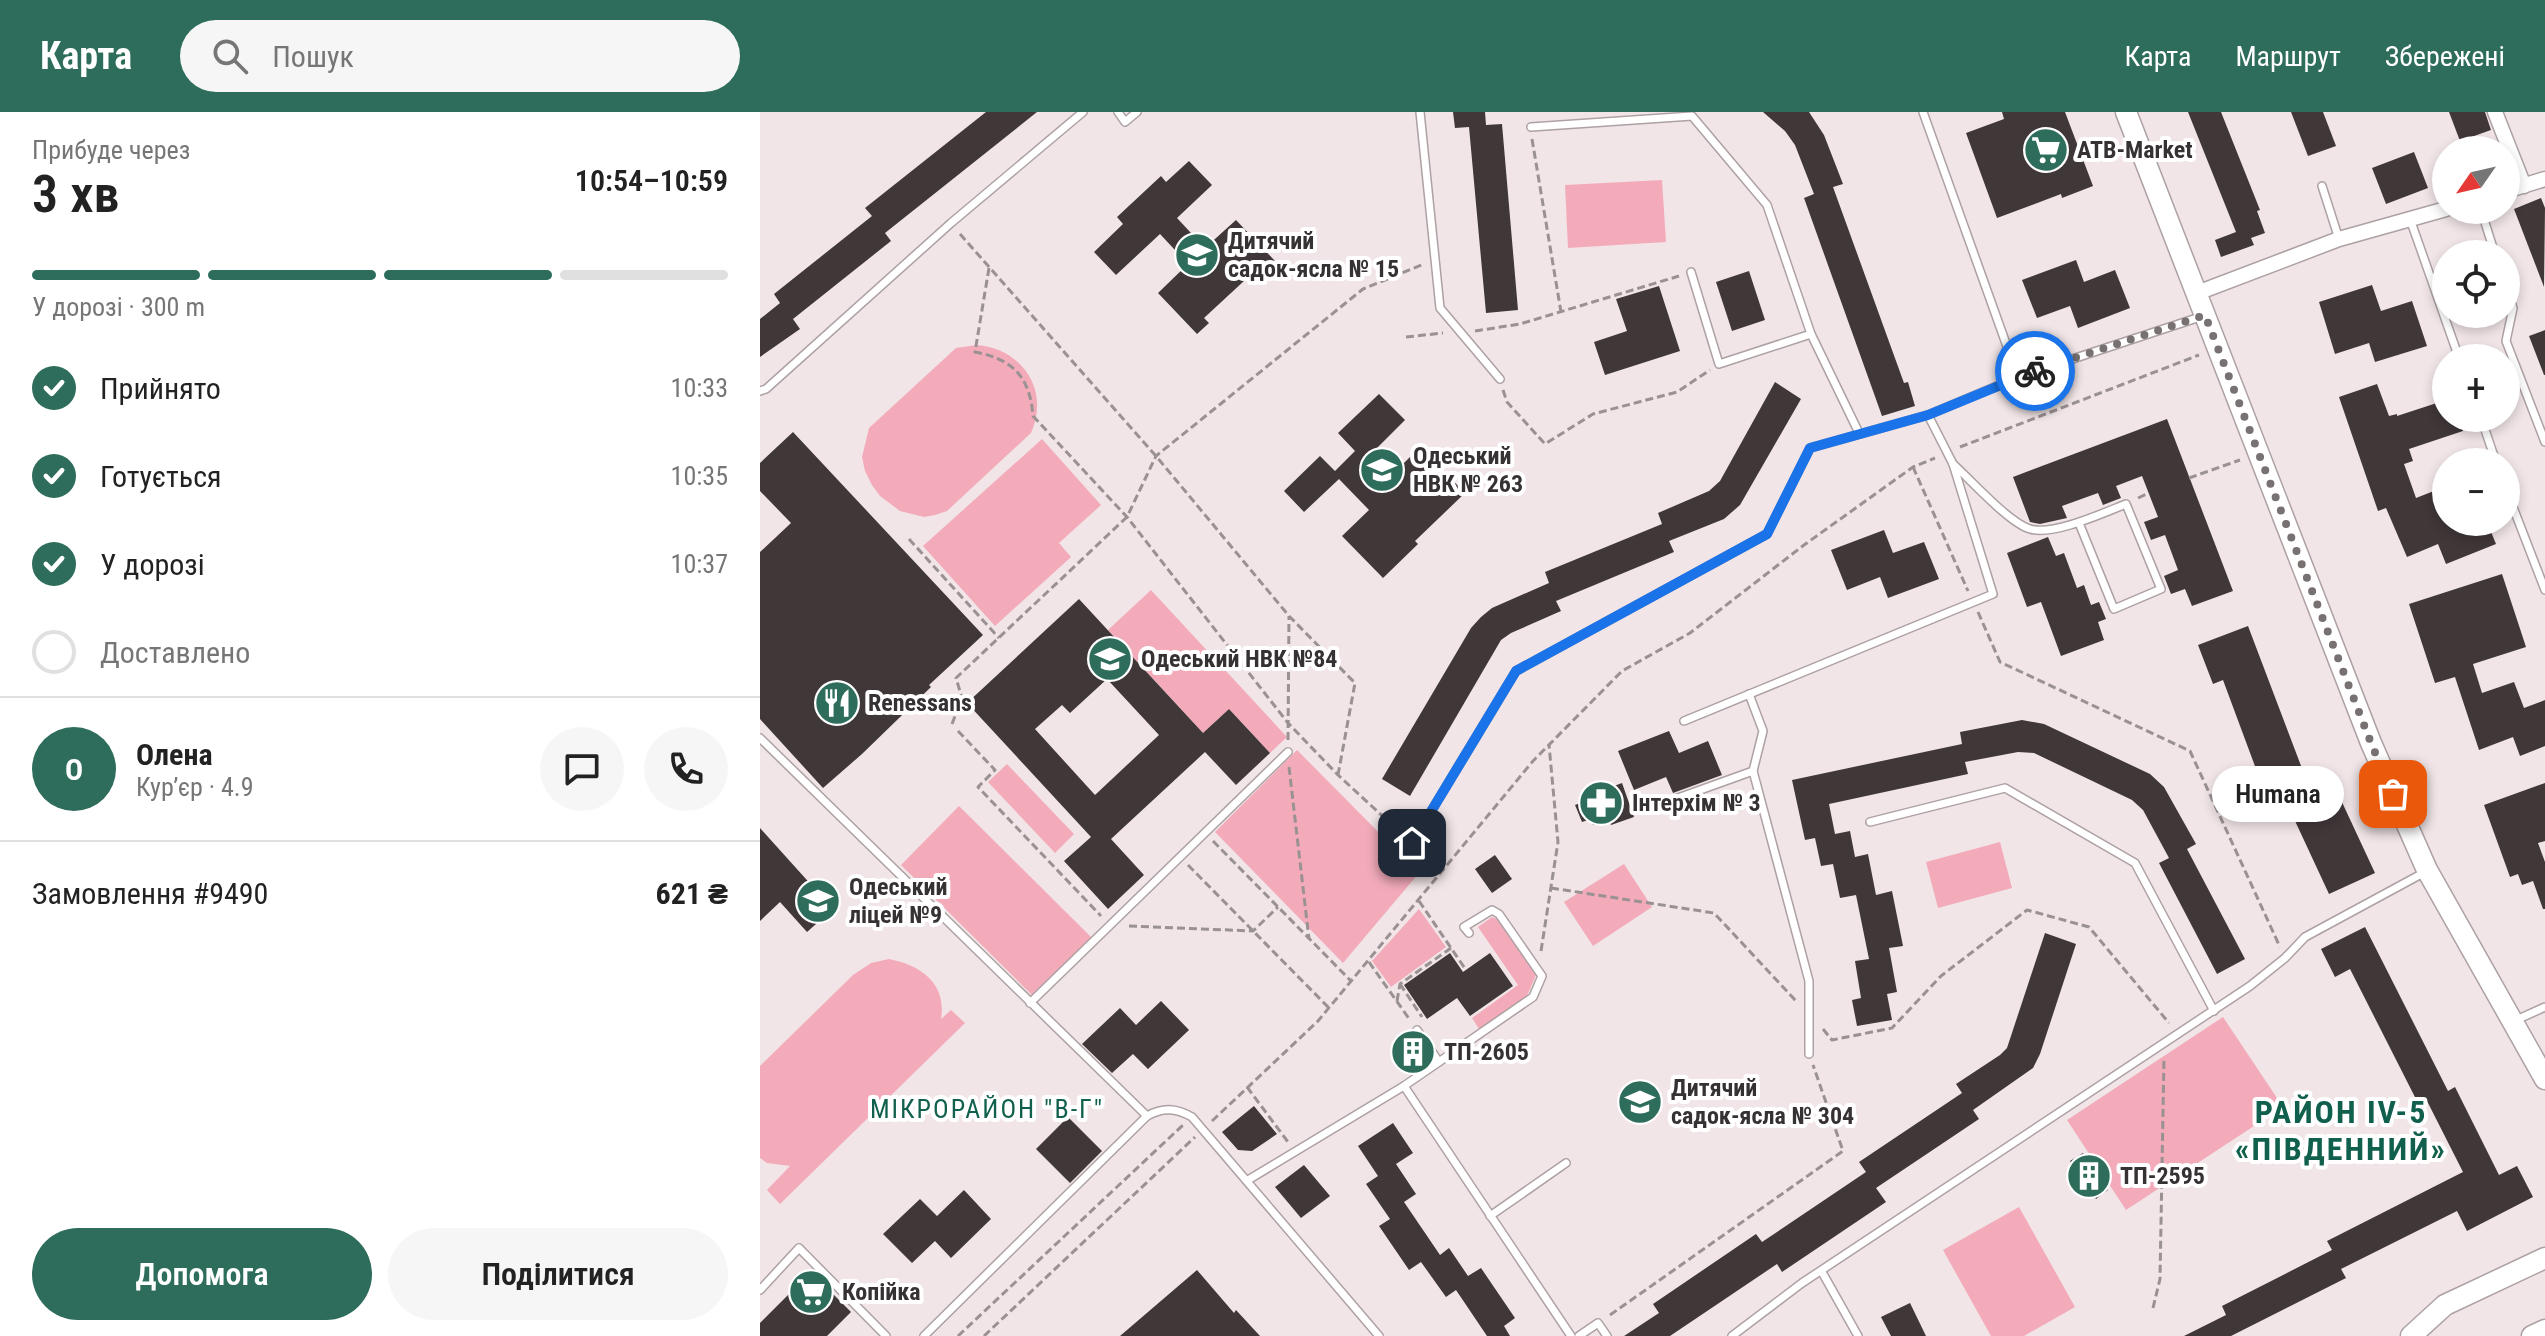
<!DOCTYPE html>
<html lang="uk">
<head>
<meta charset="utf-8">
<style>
  body { margin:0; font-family:"Roboto Condensed",sans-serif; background:#f6f6f6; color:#222; height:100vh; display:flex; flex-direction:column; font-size:30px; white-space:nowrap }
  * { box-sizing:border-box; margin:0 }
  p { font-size:26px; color:#767676 }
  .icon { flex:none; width:44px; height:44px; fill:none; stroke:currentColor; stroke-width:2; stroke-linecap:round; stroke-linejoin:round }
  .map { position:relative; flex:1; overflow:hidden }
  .details { display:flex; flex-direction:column; background:#fff; width:760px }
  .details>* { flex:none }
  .needle { width:52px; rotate:236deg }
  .buttons { position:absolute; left:1672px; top:24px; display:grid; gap:16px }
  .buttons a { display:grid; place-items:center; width:88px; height:88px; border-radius:50%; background:#fff; box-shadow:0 4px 12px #0003; font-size:40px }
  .pin { position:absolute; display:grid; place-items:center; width:68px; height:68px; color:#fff; margin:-34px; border-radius:16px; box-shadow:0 4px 12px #0006 }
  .courier { position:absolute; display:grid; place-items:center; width:80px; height:80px; margin:-40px; border:6px solid #1a73e8; border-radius:50%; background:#fff; color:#222; box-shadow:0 2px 10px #0007 }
  .bubble { position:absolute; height:56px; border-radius:28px; background:#fff; box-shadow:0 4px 12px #0003; font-size:26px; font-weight:600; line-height:56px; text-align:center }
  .overview em { font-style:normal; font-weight:600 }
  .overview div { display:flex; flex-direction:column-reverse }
  .overview { display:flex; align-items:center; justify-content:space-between; height:136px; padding:0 32px }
  h1 { font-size:52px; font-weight:600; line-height:60px }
  .bar { display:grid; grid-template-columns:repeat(4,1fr); gap:12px 8px; align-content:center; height:96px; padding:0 32px }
  .bar i { height:10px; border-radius:6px; background:#e0e0e0 }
  .bar .active { background:#2e6d5b }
  .bar p { grid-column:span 4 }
  .line { display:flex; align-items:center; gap:20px; padding:0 32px; border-top:2px solid #e0e0e0 }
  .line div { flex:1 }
  .round { display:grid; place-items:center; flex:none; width:84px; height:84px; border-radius:42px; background:#f6f6f6 }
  ol { padding:0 32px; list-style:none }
  li { display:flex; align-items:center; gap:24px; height:88px }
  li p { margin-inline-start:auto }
  li .icon { padding:8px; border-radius:50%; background:#2e6d5b; color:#fff; stroke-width:4 }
  li:last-child { color:#767676 }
  li i { width:44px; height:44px; border:4px solid #e0e0e0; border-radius:50% }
  .action { display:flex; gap:16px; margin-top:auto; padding:16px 32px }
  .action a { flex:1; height:92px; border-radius:48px; background:#2e6d5b; color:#fff; font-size:32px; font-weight:600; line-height:92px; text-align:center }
  .action a+a { background:#f6f6f6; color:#222 }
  header { display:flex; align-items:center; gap:48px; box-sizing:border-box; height:112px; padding:0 40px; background:#2e6d5b; color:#fff }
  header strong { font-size:38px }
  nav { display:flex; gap:44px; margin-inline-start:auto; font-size:28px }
  .search { width:560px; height:72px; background:#f6f6f6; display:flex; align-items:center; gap:20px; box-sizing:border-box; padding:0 28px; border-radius:44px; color:#767676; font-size:30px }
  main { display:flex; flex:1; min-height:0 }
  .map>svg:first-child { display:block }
  .green { fill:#f3abba }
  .building { fill:#403739; fill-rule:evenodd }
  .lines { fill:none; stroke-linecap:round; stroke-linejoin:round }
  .service-casing { stroke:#ada1a3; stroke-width:10 }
  .minor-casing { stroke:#ada1a3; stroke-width:17 }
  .secondary-casing { stroke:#ada1a3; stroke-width:23 }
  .path { stroke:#9a9193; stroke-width:3; stroke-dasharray:8 4; stroke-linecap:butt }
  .service { stroke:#fff; stroke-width:7 }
  .minor { stroke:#fff; stroke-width:14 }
  .secondary { stroke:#fff; stroke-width:20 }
  .done { stroke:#777172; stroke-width:8; stroke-dasharray:0 14.4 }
  .route { stroke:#1a73e8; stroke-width:10 }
  .labels { text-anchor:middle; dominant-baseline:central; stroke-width:8; stroke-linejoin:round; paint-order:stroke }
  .poi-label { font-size:24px; font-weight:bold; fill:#363233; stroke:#fff; text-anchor:start }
  .neighbourhood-label { font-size:26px; letter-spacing:2px; fill:#10604d; stroke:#fff }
  .district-label { font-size:32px; font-weight:bold; letter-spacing:2px; fill:#10604d; stroke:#fff }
</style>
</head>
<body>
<header>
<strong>Карта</strong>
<div class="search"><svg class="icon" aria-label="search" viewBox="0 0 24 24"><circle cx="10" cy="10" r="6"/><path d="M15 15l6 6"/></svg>Пошук</div>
<nav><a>Карта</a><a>Маршрут</a><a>Збережені</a></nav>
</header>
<main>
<section class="details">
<div class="overview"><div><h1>3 хв</h1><p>Прибуде через</p></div><em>10:54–10:59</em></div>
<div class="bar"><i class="active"></i><i class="active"></i><i class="active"></i><i></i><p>У дорозі · 300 m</p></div>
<ol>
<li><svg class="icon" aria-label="check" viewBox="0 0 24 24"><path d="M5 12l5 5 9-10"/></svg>Прийнято<p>10:33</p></li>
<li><svg class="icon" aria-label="check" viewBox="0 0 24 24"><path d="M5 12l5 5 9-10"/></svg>Готується<p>10:35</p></li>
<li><svg class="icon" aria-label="check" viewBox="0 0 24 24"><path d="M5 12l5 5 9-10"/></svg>У дорозі<p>10:37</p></li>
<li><i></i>Доставлено</li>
</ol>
<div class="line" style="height:144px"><b class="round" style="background:#2e6d5b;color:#fff">О</b><div><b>Олена</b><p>Кур’єр · 4.9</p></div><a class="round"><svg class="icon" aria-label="chat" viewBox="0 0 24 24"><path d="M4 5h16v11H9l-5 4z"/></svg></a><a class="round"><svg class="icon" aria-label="phone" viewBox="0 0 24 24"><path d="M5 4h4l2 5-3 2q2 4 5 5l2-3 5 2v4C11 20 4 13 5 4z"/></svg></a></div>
<div class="line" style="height:104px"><div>Замовлення #9490</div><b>621 ₴</b></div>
<div class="action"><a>Допомога</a><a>Поділитися</a></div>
</section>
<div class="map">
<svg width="1785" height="1224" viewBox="0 0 1785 1224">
  <rect width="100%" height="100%" fill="#f1e5e7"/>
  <!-- green -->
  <g class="green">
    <polygon points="902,68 906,130 808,136 805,73"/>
    <path d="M217 233C263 237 290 279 271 321L187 399 175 403 164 405 140 399 120 384 112 373 105 359 102 345 109 316 196 236Z"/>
    <polygon points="282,327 341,393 299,431 311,445 235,514 163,434"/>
    <polygon points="391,478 527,625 510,641 469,597 443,621 348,518"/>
    <polygon points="537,638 659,761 583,851 455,720"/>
    <polygon points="247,652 314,722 295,741 228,670"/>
    <polygon points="199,694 331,825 273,884 141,753"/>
    <polygon points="1240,730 1252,776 1178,796 1166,750"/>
    <polygon points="864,752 892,795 833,834 804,790"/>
    <polygon points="659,797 686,835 631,875 612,849"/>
    <polygon points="732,805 737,807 776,863 767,884 719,917 712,906 758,873 718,815"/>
    <path d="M129 847C160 853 187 871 181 907L191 898 205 911 20 1092 7 1078 30 1054 7 1051 0 1046V954L93 863 111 851Z"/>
    <polygon points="1463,905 1523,995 1366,1098 1307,1008"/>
    <polygon points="1259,1095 1315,1195 1264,1224 1231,1224 1183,1138"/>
  </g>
  <!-- building -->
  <g class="building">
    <polygon points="226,0 277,0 125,121 131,129 33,207 40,217 0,245 0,207 20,191 14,182 112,104 105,96"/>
    <polygon points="693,0 725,0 726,13 742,12 758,198 726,201 709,15 695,16"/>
    <polygon points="1003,0 1049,0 1064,23 1083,72 1073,75 1144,271 1148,270 1155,294 1122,304 1044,86 1054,82 1035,33 1025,19"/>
    <polygon points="1242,0 1305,0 1333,74 1302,86 1301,82 1237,106 1206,21 1244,7"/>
    <polygon points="1428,0 1461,0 1500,98 1497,99 1505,121 1491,126 1494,133 1461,145 1455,128 1476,120"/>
    <polygon points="1531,0 1563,0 1576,34 1548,44"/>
    <polygon points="1689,0 1725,0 1731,18 1700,29"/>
    <polygon points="1654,40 1668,76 1626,92 1612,56"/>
    <polygon points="429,49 452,73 417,106 445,136 476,108 515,149 502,160 498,156 444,206 449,211 437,222 398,181 428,152 400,122 356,163 334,140 363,112 357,105 401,64 406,70"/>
    <polygon points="1781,86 1785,96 1784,175 1754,97"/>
    <polygon points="1316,148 1324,170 1355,158 1370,196 1318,216 1310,194 1277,206 1262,168"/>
    <polygon points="989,159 1005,208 972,219 956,170"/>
    <polygon points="1612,173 1621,199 1652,189 1667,234 1615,250 1609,231 1575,242 1559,190"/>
    <polygon points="899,174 920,239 845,263 834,230 867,219 856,187"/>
    <polygon points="1785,218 1785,263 1784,263 1769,224"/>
    <polygon points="1015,270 1041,287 980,393 964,407 909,429 914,440 796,489 801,499 751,521 741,528 650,684 622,667 711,516 721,505 732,496 789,471 785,460 902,412 898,401 949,379 960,369"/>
    <polygon points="1617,272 1629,304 1637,302 1637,304 1686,288 1686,306 1699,306 1703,319 1649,337 1653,349 1644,352 1656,386 1679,377 1686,393 1686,410 1727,410 1736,432 1686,452 1678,432 1647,445 1626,396 1618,399 1579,285"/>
    <polygon points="619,282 645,308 607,346 627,368 660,335 705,381 655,429 658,432 623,466 582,424 609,398 579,367 544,400 524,379 560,344 575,359 595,339 578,321"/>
    <polygon points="1407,307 1473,479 1432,494 1425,477 1411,482 1404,464 1418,458 1405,423 1391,428 1384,410 1398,405 1382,364 1356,374 1361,386 1343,393 1338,381 1302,394 1307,406 1280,412 1270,410 1253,365"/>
    <polygon points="33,320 223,523 169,573 171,575 102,642 63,676 0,607 0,440 31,411 0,379 0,351"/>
    <polygon points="1124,418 1133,441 1164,430 1179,467 1128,486 1120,465 1087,478 1071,438"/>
    <polygon points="1288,425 1296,444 1304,441 1317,476 1324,473 1331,493 1339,490 1346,507 1338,510 1344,528 1301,544 1281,490 1267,495 1247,441"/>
    <polygon points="1742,462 1766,535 1713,552 1722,581 1754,570 1764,596 1785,588 1785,634 1760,644 1753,625 1719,638 1695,565 1675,571 1649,492"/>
    <path d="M319 487 443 621 469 597 510 641 476 673 445 640 351 727 384 763 348 797 304 749 331 725 207 591ZM347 567 399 623 335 683 275 617 302 593 310 601Z"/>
    <polygon points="1488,514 1546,667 1567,658 1615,761 1569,782 1516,668 1502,673 1463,568 1453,572 1438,533"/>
    <polygon points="1262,608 1284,612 1390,662 1404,675 1436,732 1427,737 1485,847 1457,862 1399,751 1409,746 1383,698 1372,688 1274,641 1258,640 1205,650 1208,662 1069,692 1075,722 1090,719 1095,745 1108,742 1116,783 1132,779 1143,834 1129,836 1137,880 1127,882 1132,908 1097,914 1092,888 1101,886 1095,849 1109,847 1096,783 1080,786 1073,752 1061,754 1055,726 1045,728 1032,668 1202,632 1200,620"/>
    <polygon points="909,619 919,641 948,629 962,663 913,681 906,665 874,678 858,639"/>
    <polygon points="862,671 874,705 851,713 849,707 833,713 831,707 822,710 815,693 823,690 822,686"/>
    <polygon points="1785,671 1785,729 1778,731 1785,750 1785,797 1783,797 1773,769 1762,773 1758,762 1750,765 1724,693"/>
    <polygon points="0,716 73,797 47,820 20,790 0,809"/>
    <polygon points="735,743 752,767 732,781 715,757"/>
    <polygon points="1605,815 1688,979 1695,975 1739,1063 1757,1054 1773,1085 1707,1119 1697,1099 1581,1157 1586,1166 1471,1224 1424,1224 1466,1203 1462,1194 1572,1138 1567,1129 1703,1060 1667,989 1659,993 1590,857 1575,865 1561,837"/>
    <polygon points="1285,821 1316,832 1280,942 1273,956 1213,998 1219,1007 1116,1076 1126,1090 1022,1160 1017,1152 910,1224 864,1224 899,1201 893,1192 996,1122 1002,1130 1106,1060 1099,1050 1202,981 1196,972 1240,943 1247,936"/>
    <polygon points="690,841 703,860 730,841 753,874 710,904 697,886 667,907 644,873"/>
    <polygon points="401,889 429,918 388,957 373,942 352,961 322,932 360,896 376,913"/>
    <polygon points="494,994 517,1022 492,1039 478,1038 462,1020"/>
    <polygon points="308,1005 342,1039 310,1071 276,1037"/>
    <polygon points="633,1011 653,1041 636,1052 656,1082 644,1090 680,1143 689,1136 708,1164 721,1156 755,1206 744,1214 750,1224 727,1224 696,1178 686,1185 661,1150 649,1158 619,1114 630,1107 606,1072 618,1064 598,1034"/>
    <polygon points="1323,1041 1348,1078 1336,1087 1310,1049"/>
    <polygon points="544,1053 570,1084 541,1106 515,1075"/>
    <polygon points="204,1078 231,1107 191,1146 175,1129 152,1151 123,1122 160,1087 177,1104"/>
    <polygon points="437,1158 474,1201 476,1198 500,1224 360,1224"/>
    <polygon points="51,1160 91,1200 67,1224 0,1224 0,1211"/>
    <polygon points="1150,1191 1166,1224 1131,1224 1121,1205"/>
  </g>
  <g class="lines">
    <!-- service casing -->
    <g class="service-casing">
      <g id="service">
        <polyline points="358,0 365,10 377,0"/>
        <polyline points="660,0 680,196 740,267"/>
        <polyline points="1163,0 1258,265"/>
        <polyline points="771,15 932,4 1007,93 1051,222 1099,321"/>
        <polyline points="1562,74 1579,127"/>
        <polyline points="1721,98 1735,142"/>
        <polyline points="1650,107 1699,246"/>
        <polyline points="931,160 959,252 1051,222"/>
        <polyline points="1746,175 1753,196 1746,229 1785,330"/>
        <polyline points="0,279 6,277 191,111 323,0"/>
        <polyline points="1721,306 1736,350"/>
        <path d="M1193 352C1211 368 1249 411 1270 417 1293 424 1343 401 1366 392L1401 477 1354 497 1319 411"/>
        <polyline points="1746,377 1785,478"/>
        <polyline points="989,582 1003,619 993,659"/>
        <polyline points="924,609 1233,482 1193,352 1168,303"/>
        <polyline points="0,626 387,1004"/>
        <polyline points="904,691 993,659 1049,869 1049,942"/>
        <polyline points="1110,710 1245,676 1375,751 1454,899"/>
        <polyline points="652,731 756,559 1007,422 1050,336 1168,303 1258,265 1443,204"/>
        <polyline points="270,891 528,640"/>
        <polyline points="1754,909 1785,895"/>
        <polyline points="657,918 679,950"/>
        <polyline points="644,974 811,1224"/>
        <polyline points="488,1068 644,974 773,885 782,864 739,802 732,798 704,815 709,821"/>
        <polyline points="730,1104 806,1051"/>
        <polyline points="1062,1160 1098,1224"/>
        <polyline points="0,1178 39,1136 126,1224"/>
        <path d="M164 1224 387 1004C403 995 416 996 432 1005L619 1224"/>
        <polyline points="819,1224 838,1211 847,1224"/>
        <polyline points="972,1224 1042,1171 1490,874 1525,846 1545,825 1667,759"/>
      </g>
    </g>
    <!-- minor casing -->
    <g class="minor-casing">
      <g id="minor">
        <polyline points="1735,0 1764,74"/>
        <polyline points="1746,79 1785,67"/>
        <polyline points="1437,181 1579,127 1686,97"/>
      </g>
    </g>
    <!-- secondary casing -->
    <g class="secondary-casing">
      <g id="secondary">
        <polyline points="1366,0 1611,631 1667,758 1785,967"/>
        <polyline points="1651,1224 1685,1193 1785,1146"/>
        <polyline points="1772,1224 1785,1218"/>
      </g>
    </g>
    <!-- path -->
    <g class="path">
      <polyline points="772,27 801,200"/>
      <polyline points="200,122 396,344 529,504 595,571 578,663"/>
      <path d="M229 156 215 240C253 247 270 265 273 304L367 405 528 611 578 663 643 723"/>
      <polyline points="715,219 760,212 919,164"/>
      <polyline points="646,225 683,221"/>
      <polyline points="743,278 747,290 785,332 833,302 917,280 950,258"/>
      <polyline points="1200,335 1439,243"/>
      <polyline points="1153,355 1208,479"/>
      <polyline points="1429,366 1480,348"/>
      <polyline points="1378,386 1389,381"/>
      <polyline points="149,427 239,526"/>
      <polyline points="1218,500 1240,550 1430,639 1520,835"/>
      <polyline points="192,612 202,586 196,566 367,405 396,344 603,177 664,152"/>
      <polyline points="198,619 235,658 218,675 341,804"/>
      <polyline points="528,628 529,504"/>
      <polyline points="529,655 549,827"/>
      <polyline points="453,729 591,869"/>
      <polyline points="428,753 569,896"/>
      <polyline points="791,776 954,801 1036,889"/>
      <polyline points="659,789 706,858"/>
      <polyline points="369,814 493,819 518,795"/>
      <polyline points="781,839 798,730 789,633"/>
      <polyline points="609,850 650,908"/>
      <polyline points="640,872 662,905"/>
      <polyline points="637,889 640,872 691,836"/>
      <polyline points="1063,917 1072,928 1132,916 1181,864 1267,798 1329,815 1409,911"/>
      <polyline points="487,975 528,1030"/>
      <polyline points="452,1009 558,909 773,649 862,559 930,521 1044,433 1153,355 1175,346"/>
      <polyline points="1393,1196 1400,1167 1404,945"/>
      <polyline points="850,1203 1083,1039 1053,953"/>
      <polyline points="198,1224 423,1013"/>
      <polyline points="224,1224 435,1025"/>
    </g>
    <!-- service -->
    <use href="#service" class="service"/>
    <!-- minor -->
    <use href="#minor" class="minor"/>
    <!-- secondary -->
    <use href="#secondary" class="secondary"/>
  </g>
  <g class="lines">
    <!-- done -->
    <polyline class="done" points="1275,259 1445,203 1611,631 1633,682"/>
    <!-- route -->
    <polyline class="route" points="652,731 756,559 1007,422 1050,336 1168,303 1275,259"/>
  </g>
  <!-- icons -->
  <defs>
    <g id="supermarket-disc" transform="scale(2.3)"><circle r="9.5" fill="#2e6d5b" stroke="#fff"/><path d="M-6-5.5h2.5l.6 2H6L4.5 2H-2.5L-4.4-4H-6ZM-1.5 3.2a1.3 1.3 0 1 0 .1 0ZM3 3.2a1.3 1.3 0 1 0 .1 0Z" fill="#fff"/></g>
    <g id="school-disc" transform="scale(2.3)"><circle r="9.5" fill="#2e6d5b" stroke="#fff"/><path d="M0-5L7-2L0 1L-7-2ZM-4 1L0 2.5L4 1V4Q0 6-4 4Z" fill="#fff"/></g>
    <g id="restaurant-disc" transform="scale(2.3)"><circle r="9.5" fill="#2e6d5b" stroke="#fff"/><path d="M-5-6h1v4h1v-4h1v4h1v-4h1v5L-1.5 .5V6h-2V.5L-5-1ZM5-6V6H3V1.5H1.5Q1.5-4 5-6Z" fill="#fff"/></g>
    <g id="pharmacy-disc" transform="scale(2.3)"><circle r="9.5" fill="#2e6d5b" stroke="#fff"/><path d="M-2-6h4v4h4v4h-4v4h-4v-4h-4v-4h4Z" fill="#fff"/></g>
    <g id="building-disc" transform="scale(2.3)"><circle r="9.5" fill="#2e6d5b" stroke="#fff"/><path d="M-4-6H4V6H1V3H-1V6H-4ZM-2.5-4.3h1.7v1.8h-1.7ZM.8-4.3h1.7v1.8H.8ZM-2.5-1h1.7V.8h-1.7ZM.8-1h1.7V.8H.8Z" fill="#fff"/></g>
  </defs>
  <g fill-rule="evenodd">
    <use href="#supermarket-disc" x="1286" y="38"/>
    <use href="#school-disc" x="437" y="143"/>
    <use href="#school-disc" x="622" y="358"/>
    <use href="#school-disc" x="350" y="547"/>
    <use href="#restaurant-disc" x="77" y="591"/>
    <use href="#pharmacy-disc" x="841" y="691"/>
    <use href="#school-disc" x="58" y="789"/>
    <use href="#building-disc" x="653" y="940"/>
    <use href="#school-disc" x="880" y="990"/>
    <use href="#building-disc" x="1329" y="1064"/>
    <use href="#supermarket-disc" x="51" y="1180"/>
  </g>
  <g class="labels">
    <!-- poi labels -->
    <g class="poi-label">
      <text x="1317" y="38">ATB-Market</text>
      <text x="468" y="129">Дитячий<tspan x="468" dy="28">садок-ясла № 15</tspan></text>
      <text x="653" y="344">Одеський<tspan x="653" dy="28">НВК № 263</tspan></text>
      <text x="381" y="547">Одеський НВК №84</text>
      <text x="108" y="591">Renessans</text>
      <text x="872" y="691">Інтерхім № 3</text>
      <text x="89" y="775">Одеський<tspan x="89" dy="28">ліцей №9</tspan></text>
      <text x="684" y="940">ТП-2605</text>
      <text x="911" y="976">Дитячий<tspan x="911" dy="28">садок-ясла № 304</tspan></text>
      <text x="1360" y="1064">ТП-2595</text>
      <text x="82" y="1180">Копійка</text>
    </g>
    <!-- neighbourhood labels -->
    <g class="neighbourhood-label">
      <text x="227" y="997">МІКРОРАЙОН "В-Г"</text>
    </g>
    <!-- district labels -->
    <g class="district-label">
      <text x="1581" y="1000">РАЙОН IV-5<tspan x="1581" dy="37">«ПІВДЕННИЙ»</tspan></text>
    </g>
  </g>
</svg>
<div class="buttons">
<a><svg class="needle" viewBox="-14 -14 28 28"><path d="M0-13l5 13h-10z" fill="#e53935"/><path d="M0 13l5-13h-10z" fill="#767676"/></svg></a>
<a><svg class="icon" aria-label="locate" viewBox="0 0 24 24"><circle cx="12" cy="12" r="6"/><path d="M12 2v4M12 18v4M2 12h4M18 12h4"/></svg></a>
<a>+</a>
<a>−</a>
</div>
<div class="pin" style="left:1633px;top:682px;background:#ea580c"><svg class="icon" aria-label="bag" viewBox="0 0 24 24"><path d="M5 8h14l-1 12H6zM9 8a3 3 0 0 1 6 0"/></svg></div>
<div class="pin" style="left:652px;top:731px;background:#1f2937"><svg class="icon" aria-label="home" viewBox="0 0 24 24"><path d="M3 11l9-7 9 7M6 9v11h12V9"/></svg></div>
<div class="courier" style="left:1275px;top:259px"><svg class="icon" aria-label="bike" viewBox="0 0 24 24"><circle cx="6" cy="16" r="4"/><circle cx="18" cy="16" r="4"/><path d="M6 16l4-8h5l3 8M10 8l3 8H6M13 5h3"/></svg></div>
<div class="bubble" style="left:1452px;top:654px;width:132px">Humana</div>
</div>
</main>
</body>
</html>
